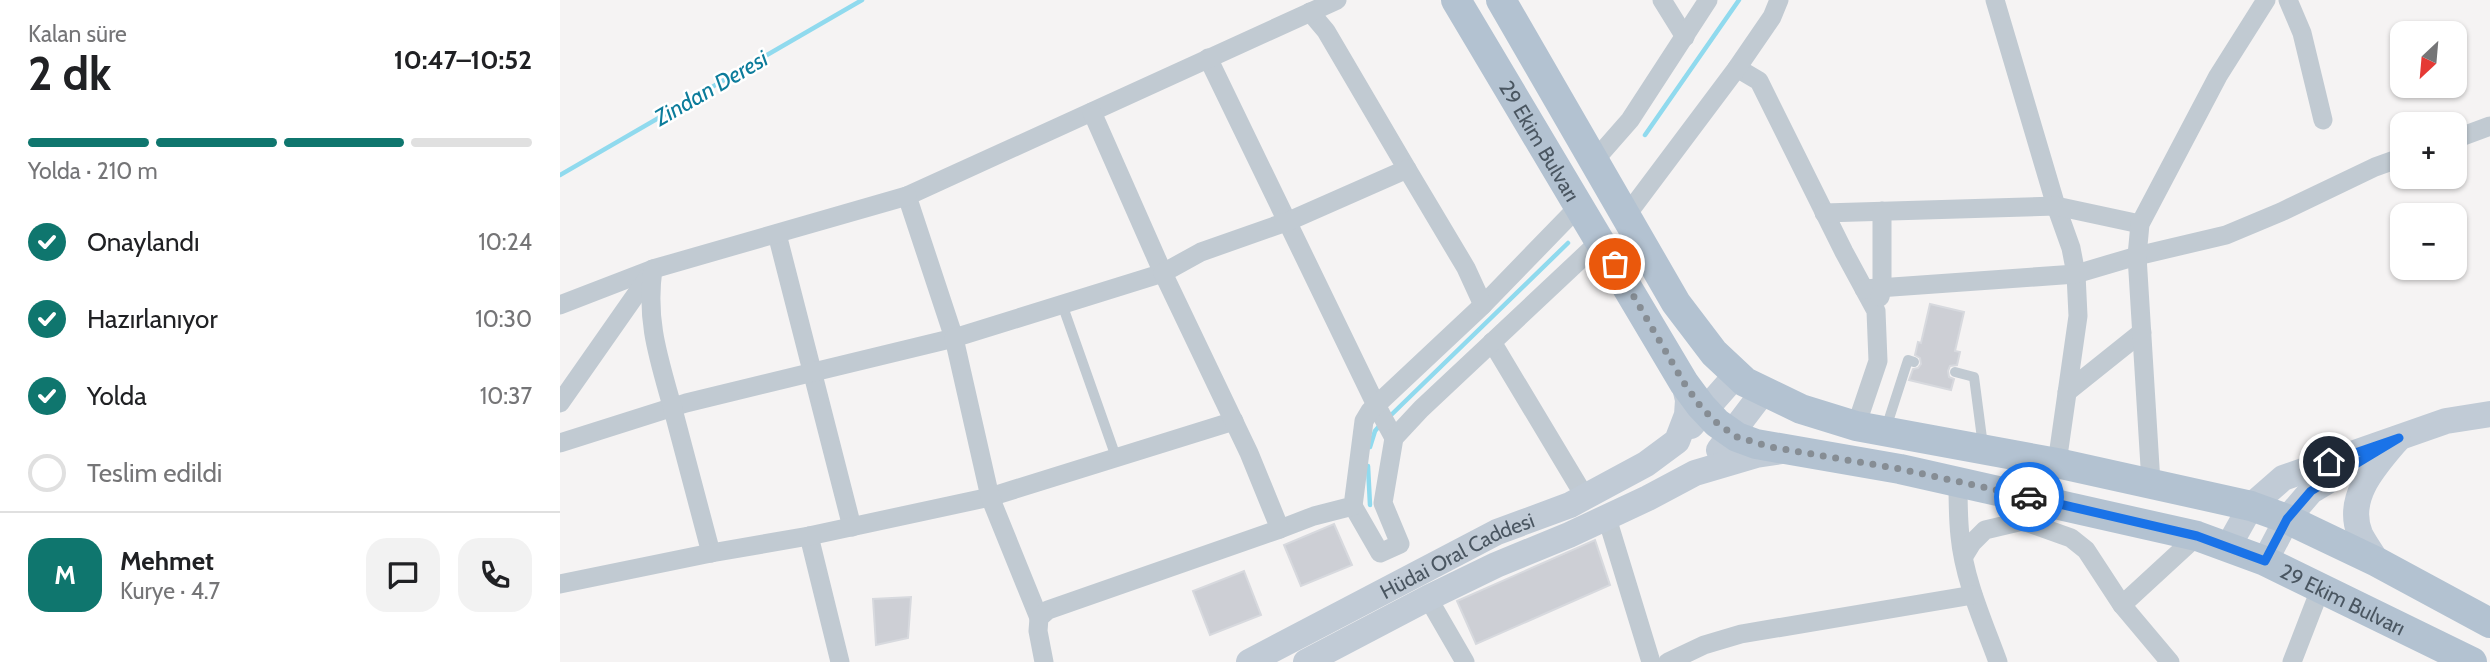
<!DOCTYPE html>
<html lang="tr">
<head>
<meta charset="utf-8">
<style>
  body { margin:0; font-family:Cabin,sans-serif; background:#f2f2f2; color:#202124; height:100vh; display:flex; flex-direction:column; font-size:26px; white-space:nowrap }
  * { box-sizing:border-box; margin:0 }
  p { font-size:23px; color:#757577 }
  .icon { flex:none; width:38px; height:38px; fill:none; stroke:currentColor; stroke-width:2; stroke-linecap:round; stroke-linejoin:round }
  .map { position:relative; flex:1; overflow:hidden }
  .details { display:flex; flex-direction:column; background:#fff; width:560px }
  .details>* { flex:none }
  .needle { width:46px; rotate:206deg }
  .controls { position:absolute; left:1830px; top:21px; display:grid; gap:14px }
  .controls a { display:grid; place-items:center; width:77px; height:77px; border-radius:14px; background:#fff; box-shadow:0 2px 5px #0004; font-size:35px }
  .pin { position:absolute; display:grid; place-items:center; width:60px; height:60px; color:#fff; margin:-30px; border:4px solid #fff; border-radius:50%; box-shadow:0 2px 7px #0007 }
  .courier { position:absolute; display:grid; place-items:center; width:70px; height:70px; margin:-35px; border:5px solid #1a73e8; border-radius:50%; background:#fff; color:#222; box-shadow:0 2px 9px #0007 }
  .overview em { font-style:normal; font-weight:800 }
  .overview div { display:flex; flex-direction:column-reverse }
  .overview { display:flex; align-items:center; justify-content:space-between; height:119px; padding:0 28px }
  h1 { font-size:46px; font-weight:800; line-height:52px }
  .bar { display:grid; grid-template-columns:repeat(4,1fr); gap:10px 7px; align-content:center; height:84px; padding:0 28px }
  .bar i { height:9px; border-radius:5px; background:#e0e0e0 }
  .bar .on { background:#0f766e }
  .bar p { grid-column:span 4 }
  .line { display:flex; align-items:center; gap:18px; padding:0 28px; border-top:2px solid #e0e0e0 }
  .line div { flex:1 }
  .round { display:grid; place-items:center; flex:none; width:74px; height:74px; border-radius:21px; background:#f2f2f2 }
  ol { padding:0 28px; list-style:none }
  li { display:flex; align-items:center; gap:21px; height:77px }
  li p { margin-inline-start:auto }
  li .icon { padding:7px; border-radius:50%; background:#0f766e; color:#fff; stroke-width:4 }
  li:last-child { color:#757577 }
  li i { width:38px; height:38px; border:4px solid #e0e0e0; border-radius:50% }
  main { display:flex; flex:1; min-height:0 }
  .map>svg:first-child { display:block }
  .lines { fill:none; stroke-linecap:round; stroke-linejoin:round }
  .stream { stroke:#90daee; stroke-width:4.5 }
  .building { fill:#cdcfd5; stroke:#d7d9de; stroke-width:2 }
  .lane { stroke:#c1cad2; stroke-width:10 }
  .street { stroke:#c1cad2; stroke-width:19 }
  .secondary { stroke:#c1cbd6; stroke-width:26 }
  .primary { stroke:#b3c2d1; stroke-width:30 }
  .done { stroke:#868d94; stroke-width:7; stroke-dasharray:0 12.6 }
  .route { stroke:#1a73e8; stroke-width:9 }
  .labels { text-anchor:middle; dominant-baseline:central; stroke-width:5; stroke-linejoin:round; paint-order:stroke }
  .street-label { font-size:21px; fill:#4a5661; stroke:#fff }
  .water-label { font-size:23px; font-style:italic; fill:#0c7c9b; stroke:#fff }
</style>
</head>
<body>
<main>
<section class="details">
<div class="overview"><div><h1>2 dk</h1><p>Kalan süre</p></div><em>10:47–10:52</em></div>
<div class="bar"><i class="on"></i><i class="on"></i><i class="on"></i><i></i><p>Yolda · 210 m</p></div>
<ol>
<li><svg class="icon" aria-label="check" viewBox="0 0 24 24"><path d="M5 12l5 5 9-10"/></svg>Onaylandı<p>10:24</p></li>
<li><svg class="icon" aria-label="check" viewBox="0 0 24 24"><path d="M5 12l5 5 9-10"/></svg>Hazırlanıyor<p>10:30</p></li>
<li><svg class="icon" aria-label="check" viewBox="0 0 24 24"><path d="M5 12l5 5 9-10"/></svg>Yolda<p>10:37</p></li>
<li><i></i>Teslim edildi</li>
</ol>
<div class="line" style="height:126px"><b class="round" style="background:#0f766e;color:#fff">M</b><div><b>Mehmet</b><p>Kurye · 4.7</p></div><a class="round"><svg class="icon" aria-label="chat" viewBox="0 0 24 24"><path d="M4 5h16v11H9l-5 4z"/></svg></a><a class="round"><svg class="icon" aria-label="phone" viewBox="0 0 24 24"><path d="M5 4h4l2 5-3 2q2 4 5 5l2-3 5 2v4C11 20 4 13 5 4z"/></svg></a></div>
</section>
<div class="map">
<svg width="1930" height="662" viewBox="0 0 1930 662">
  <rect width="100%" height="100%" fill="#f5f3f3"/>
  <g class="lines">
    <!-- stream -->
    <g class="stream">
      <polyline points="1085,135 1179,0"/>
      <polyline points="0,175 302,0"/>
      <polyline points="828,418 1008,243"/>
      <polyline points="810,447 815,431 821,424"/>
      <polyline points="808,466 810,505"/>
    </g>
  </g>
  <!-- building -->
  <g class="building">
    <polygon points="1370,304 1404,312 1395,351 1400,352 1397,365 1390,366 1388,371 1389,377 1394,379 1391,390 1349,380 1353,369 1358,368 1361,364 1360,358 1355,355 1358,342 1361,343"/>
    <polygon points="774,524 792,565 741,586 724,545"/>
    <polygon points="1035,540 1050,585 916,644 897,601"/>
    <polygon points="684,571 701,615 650,635 633,591"/>
    <polygon points="351,597 348,638 316,645 313,599"/>
  </g>
  <g class="lines">
    <!-- lane -->
    <g class="lane">
      <polyline points="502,304 556,457"/>
      <polyline points="1395,372 1414,377 1423,446"/>
      <polyline points="1326,428 1348,360 1354,362"/>
    </g>
    <!-- street -->
    <g class="street">
      <polyline points="1102,0 1125,37"/>
      <polyline points="1435,0 1496,206 1511,248 1516,274 1518,316 1497,463"/>
      <polyline points="1728,0 1742,33 1763,120"/>
      <polyline points="750,12 766,31 847,169"/>
      <polyline points="648,58 815,403 834,438"/>
      <polyline points="1177,68 1199,81 1284,252 1316,311 1318,361 1296,426"/>
      <polyline points="1895,139 1930,126"/>
      <polyline points="1034,161 1070,120 1148,0"/>
      <polyline points="1264,213 1496,206 1580,224"/>
      <polyline points="1066,216 1177,68 1212,17 1219,0"/>
      <polyline points="217,234 292,527"/>
      <polyline points="1304,289 1516,274 1577,256 1666,235 1721,212 1815,167 1843,157"/>
      <polyline points="1320,297 1322,288 1322,211"/>
      <polyline points="0,305 93,269"/>
      <polyline points="932,342 1025,497"/>
      <polyline points="1507,392 1582,332"/>
      <polyline points="0,403 91,273"/>
      <polyline points="0,443 126,403 394,338 347,196 777,0"/>
      <path d="M1398 481C1398 499 1398 518 1400 536 1404 579 1423 621 1438 662"/>
      <polyline points="1591,483 1577,256 1580,224 1658,76 1706,0"/>
      <polyline points="793,506 820,553 840,544 823,503 834,438 861,409 1041,240"/>
      <polyline points="1047,518 1091,662"/>
      <polyline points="720,529 754,516 793,506 804,421 810,411 923,305 1019,206"/>
      <polyline points="249,536 280,662"/>
      <path d="M151 553C139 507 127 462 115 417 101 364 85 325 93 269L347 196"/>
      <polyline points="1404,556 1412,543 1425,530 1463,521 1511,538 1526,550 1562,605 1610,662"/>
      <polyline points="0,584 151,553 249,536 430,497 674,421"/>
      <polyline points="868,598 905,662"/>
      <polyline points="1562,605 1637,536"/>
      <polyline points="479,618 430,497 394,338 603,273 532,112"/>
      <polyline points="484,662 478,631 479,618 488,610 720,529 689,453 603,273 641,252 729,221 847,169 906,268 923,305"/>
      <polyline points="1108,662 1144,645 1181,634 1413,595"/>
      <polyline points="1732,662 1761,587"/>
    </g>
    <!-- secondary -->
    <g class="secondary">
      <polyline points="1131,426 1176,375"/>
      <polyline points="1159,450 1203,392"/>
      <polyline points="1668,547 1691,506 1723,478 1886,421 1930,414"/>
      <polyline points="1705,561 1727,519 1751,491 1796,464"/>
      <path d="M1817 562C1812 553 1805 544 1800 534 1785 497 1816 465 1838 439"/>
      <path id="s1" d="M689 662 937 532 1010 505 1086 464 1117 441 1127 415 1128 400 1124 383"/>
      <polyline points="746,662 868,598 936,565 1009,535 1088,498 1135,473 1196,455 1222,451"/>
    </g>
    <!-- primary -->
    <g class="primary">
      <path id="s2" d="M896 0 1124 383 1141 406 1157 423 1177 437 1196 444 1340 469 1637 536 1705 561 1912 662"/>
      <polyline points="941,0 1116,303 1154,353 1185,382 1241,409 1296,426 1497,463 1691,506 1727,519 1817,562 1930,623"/>
    </g>
  </g>
  <g class="lines">
    <!-- done -->
    <polyline class="done" points="1055,264 1124,383 1141,407 1157,423 1177,437 1211,447 1340,469 1469,497"/>
    <!-- route -->
    <polyline class="route" points="1469,497 1637,536 1705,561 1727,519 1751,491 1839,438 1769,462"/>
  </g>
  <g class="labels">
    <!-- street labels -->
    <g class="street-label">
      <text stroke="none"><textPath href="#s2" startOffset="164">29 Ekim Bulvarı</textPath></text>
      <text stroke="none"><textPath href="#s1" startOffset="234">Hüdai Oral Caddesi</textPath></text>
      <text stroke="none"><textPath href="#s2" startOffset="1152">29 Ekim Bulvarı</textPath></text>
    </g>
    <!-- water labels -->
    <g class="water-label">
      <text transform="translate(151 88) rotate(-30)">Zindan Deresi</text>
    </g>
  </g>
</svg>
<div class="controls">
<a><svg class="needle" viewBox="-14 -14 28 28"><path d="M0-13l5 13h-10z" fill="#e53935"/><path d="M0 13l5-13h-10z" fill="#757577"/></svg></a>
<a>+</a>
<a>−</a>
</div>
<div class="pin" style="left:1055px;top:264px;background:#ea580c"><svg class="icon" aria-label="bag" viewBox="0 0 24 24"><path d="M5 8h14l-1 12H6zM9 8a3 3 0 0 1 6 0"/></svg></div>
<div class="pin" style="left:1769px;top:462px;background:#1f2937"><svg class="icon" aria-label="home" viewBox="0 0 24 24"><path d="M3 11l9-7 9 7M6 9v11h12V9"/></svg></div>
<div class="courier" style="left:1469px;top:497px"><svg class="icon" aria-label="car" viewBox="0 0 24 24"><path d="M5 17H2v-5l4-1 3-4h7l3 4 3 1v5h-3M9 17h6M6 11h13"/><circle cx="7" cy="17" r="2"/><circle cx="17" cy="17" r="2"/></svg></div>
</div>
</main>
</body>
</html>
